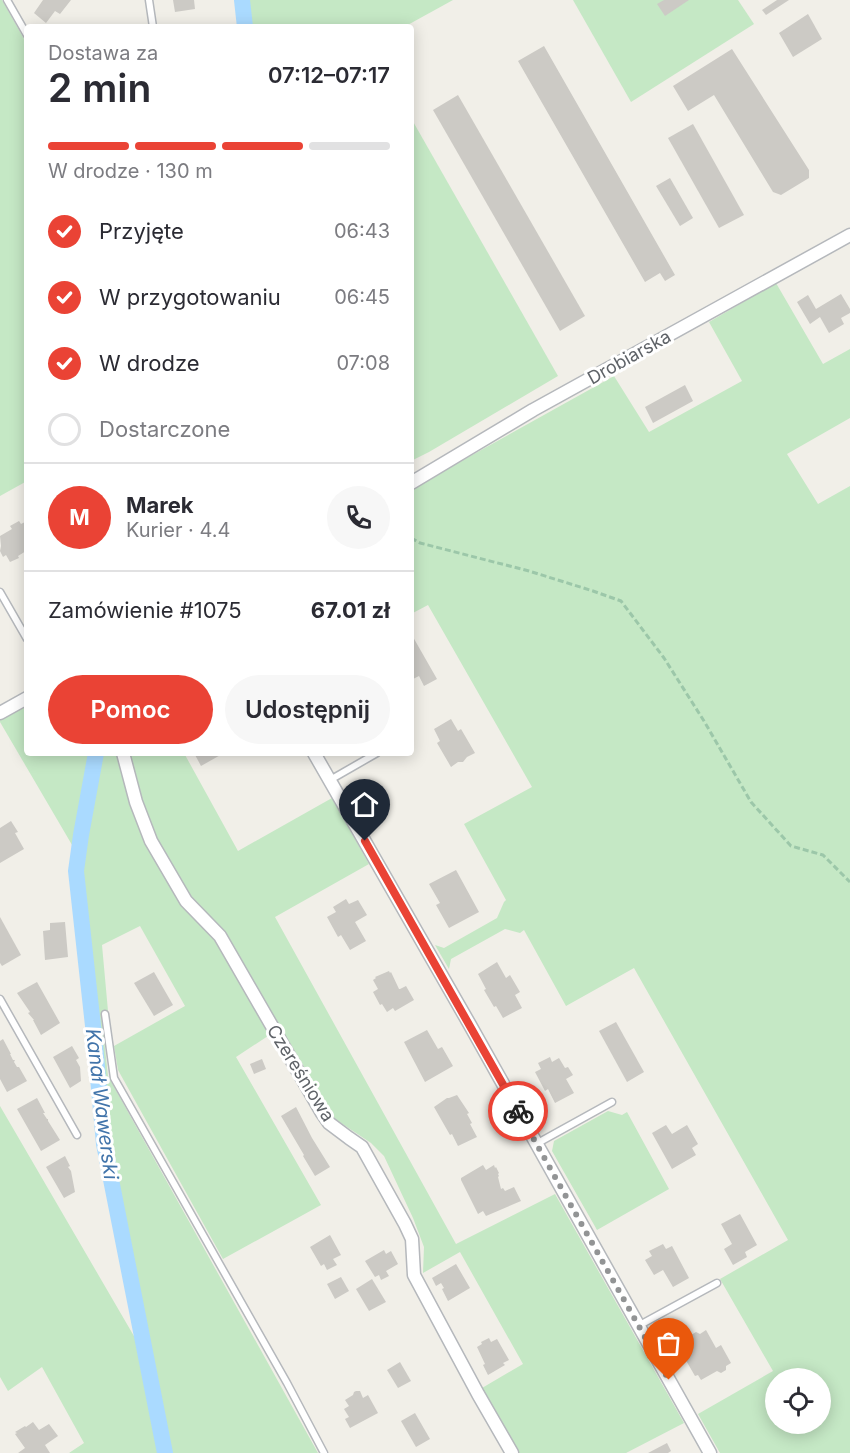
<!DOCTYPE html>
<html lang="pl">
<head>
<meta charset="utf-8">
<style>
  body { margin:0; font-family:Inter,sans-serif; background:#f7f7f7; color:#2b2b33; height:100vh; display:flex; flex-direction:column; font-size:22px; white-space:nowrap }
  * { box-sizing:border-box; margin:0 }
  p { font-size:20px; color:#7c7c81 }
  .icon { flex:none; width:33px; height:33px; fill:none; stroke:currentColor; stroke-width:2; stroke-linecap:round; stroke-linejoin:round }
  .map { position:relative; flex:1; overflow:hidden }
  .sheet { position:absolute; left:24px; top:24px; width:390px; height:732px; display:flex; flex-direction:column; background:#fff; border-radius:6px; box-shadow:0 3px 15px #0003 }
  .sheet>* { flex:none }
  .controls { position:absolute; left:765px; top:1368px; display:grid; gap:12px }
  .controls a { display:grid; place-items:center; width:66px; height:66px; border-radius:50%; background:#fff; box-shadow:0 3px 15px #0003; font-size:30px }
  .pin { position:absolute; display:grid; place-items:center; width:51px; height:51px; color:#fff; margin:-62px -26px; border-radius:50% 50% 50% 0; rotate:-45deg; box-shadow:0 0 6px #0007 }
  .pin .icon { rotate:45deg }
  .courier { position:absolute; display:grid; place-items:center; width:60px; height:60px; margin:-30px; border:4px solid #ea4335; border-radius:50%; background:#fff; color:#222; box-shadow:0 2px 8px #0007 }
  .headline em { font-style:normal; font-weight:600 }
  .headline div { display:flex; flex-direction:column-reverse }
  .headline { display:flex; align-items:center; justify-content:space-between; height:102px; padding:0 24px }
  h1 { font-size:39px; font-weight:600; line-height:45px }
  .bar { display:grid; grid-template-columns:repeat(4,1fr); gap:9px 6px; align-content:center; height:72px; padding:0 24px }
  .bar i { height:8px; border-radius:4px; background:#e1e1e2 }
  .bar .current { background:#ea4335 }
  .bar p { grid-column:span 4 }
  .line { display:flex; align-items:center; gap:15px; padding:0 24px; border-top:2px solid #e1e1e2 }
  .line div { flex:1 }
  .round { display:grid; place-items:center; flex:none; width:63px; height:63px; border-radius:32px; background:#f7f7f7 }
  ol { padding:0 24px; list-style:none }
  li { display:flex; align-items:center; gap:18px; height:66px }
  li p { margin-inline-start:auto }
  li .icon { padding:6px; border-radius:50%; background:#ea4335; color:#fff; stroke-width:4 }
  li:last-child { color:#7c7c81 }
  li i { width:33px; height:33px; border:3px solid #e1e1e2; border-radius:50% }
  .primary-button { display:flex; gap:12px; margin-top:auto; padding:12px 24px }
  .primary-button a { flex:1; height:69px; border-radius:36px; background:#ea4335; color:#fff; font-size:24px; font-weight:600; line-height:69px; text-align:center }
  .primary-button a+a { background:#f7f7f7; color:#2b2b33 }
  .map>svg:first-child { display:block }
  .green { fill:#c5e8c5; fill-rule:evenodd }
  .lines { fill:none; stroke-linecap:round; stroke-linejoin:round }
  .canal { stroke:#aadaff; stroke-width:16 }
  .building { fill:#cccac5 }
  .service-casing { stroke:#b5b8bc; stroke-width:9 }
  .minor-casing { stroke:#b5b8bc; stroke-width:15 }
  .path { stroke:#9cc7a9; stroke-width:3; stroke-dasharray:6 3; stroke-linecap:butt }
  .service { stroke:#fff; stroke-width:6 }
  .minor { stroke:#fff; stroke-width:12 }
  .done { stroke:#929495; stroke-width:6; stroke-dasharray:0 10.8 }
  .route { stroke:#ea4335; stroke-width:8 }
  .labels { text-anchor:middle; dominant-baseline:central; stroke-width:6; stroke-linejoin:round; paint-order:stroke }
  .street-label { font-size:18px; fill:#5f6368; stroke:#fff }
  .water-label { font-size:20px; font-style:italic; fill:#4174aa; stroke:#fff }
</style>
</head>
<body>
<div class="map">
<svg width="850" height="1453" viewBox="0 0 850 1453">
  <rect width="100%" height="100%" fill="#f1efe8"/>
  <!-- green -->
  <g class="green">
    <polygon points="0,0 2,0 27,44 27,481 0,496"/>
    <polygon points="235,0 453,0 404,27 238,27"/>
    <polygon points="573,0 738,0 754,24 631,102"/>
    <polygon points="411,118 558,376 429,452 411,461"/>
    <path d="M776 283 823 364 850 349V418L787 454 818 504 850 486V1453H720L698 1414 773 1371 720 1279 788 1240 634 968 566 1006 524 930 520 933 505 929 451 959 449 969 435 945 444 948 497 918 504 902 506 900 464 824 532 787 428 605 411 614V489L614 376 649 432 742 381 709 322ZM776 1378H820V1424H776Z"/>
    <polygon points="27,704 27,753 118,753 140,827 213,935 271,1034 236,1057 321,1205 223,1259 118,1070 114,1046 185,1006 140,926 102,945 108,1011 101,1012 108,1076 318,1453 69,1453 84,1443 42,1367 8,1391 0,1377 0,1106 138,1343 99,1141 71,869 75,850 0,722 0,719"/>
    <polygon points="127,753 184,753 238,851 332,798 369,864 275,917 456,1244 555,1194 684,1423 626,1453 519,1453 482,1388 523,1364 460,1252 423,1273 424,1247 413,1218 384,1156 371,1143 335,1119 227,937 192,901 161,849 150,826"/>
    <polygon points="608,1111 622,1115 627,1112 669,1189 597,1230 552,1151 554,1141"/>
  </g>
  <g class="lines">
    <!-- canal -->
    <g class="canal">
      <polyline points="242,0 245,27"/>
      <polyline points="96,753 81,835 76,871 95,1044 104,1144 165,1453"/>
    </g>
  </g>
  <!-- building -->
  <g class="building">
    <polygon points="43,0 71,0 60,14 55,11 46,23 34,13"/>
    <polygon points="173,0 194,0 195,9 175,12"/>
    <polygon points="664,0 689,0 665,16 657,4"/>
    <polygon points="777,0 789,0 766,15 762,10"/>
    <polygon points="808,14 822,39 793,57 779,33"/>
    <polygon points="544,46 675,275 665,281 660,273 645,282 518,61"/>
    <polygon points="732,49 809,170 809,178 781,195 773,192 714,95 688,111 673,86"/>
    <polygon points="458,95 585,316 560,331 433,110"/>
    <polygon points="693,124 744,215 719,228 668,138"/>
    <polygon points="670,178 693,218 680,226 656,186"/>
    <polygon points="841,294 850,309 850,313 841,318 844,324 829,333 820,317 810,324 797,302 808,295 816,309"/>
    <polygon points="685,385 693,401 653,423 645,407"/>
    <polygon points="19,521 21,524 25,522 27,525 27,548 25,549 26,551 18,556 19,558 10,562 6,555 3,557 0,551 1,546 0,536 12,529 10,526"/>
    <polygon points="413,637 437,679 424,686 419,676 411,680 411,638"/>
    <polygon points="451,719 458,731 461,729 475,753 467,757 463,762 458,762 451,767 437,743 440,741 434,729"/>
    <polygon points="194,753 224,753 201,766"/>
    <polygon points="11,821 18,832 15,833 24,849 0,863 0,828"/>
    <polygon points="456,870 479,912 449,928 436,905 440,903 429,884"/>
    <polygon points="346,899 349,904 358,900 367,915 355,922 366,941 350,950 341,935 338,937 327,917 336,912 333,907"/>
    <polygon points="0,917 21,955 2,966 0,963"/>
    <polygon points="65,922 68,957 45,960 43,931 50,930 50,923"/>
    <polygon points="497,962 506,978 510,975 520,992 515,995 522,1008 503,1018 496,1006 494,1007 484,990 486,989 478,974"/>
    <polygon points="389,971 390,973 391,972 399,989 400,989 406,986 414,1000 395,1011 393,1008 387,1012 382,1004 380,1005 373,992 378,989 373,980 376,978 375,977"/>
    <polygon points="154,972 173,1005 154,1016 134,983"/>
    <polygon points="37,982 60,1023 41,1035 33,1020 34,1020 28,1013 30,1012 17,993"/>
    <polygon points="616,1022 644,1072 627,1082 599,1031"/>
    <polygon points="427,1030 438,1049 442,1047 453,1066 425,1082 404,1042"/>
    <polygon points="3,1039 11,1054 10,1054 13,1060 15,1060 14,1062 17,1067 19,1067 27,1081 7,1092 0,1079 0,1041"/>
    <polygon points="72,1046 79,1058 76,1060 80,1067 81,1081 70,1088 53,1057"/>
    <polygon points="550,1057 552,1062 559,1058 565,1068 568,1067 573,1075 566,1079 574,1093 555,1103 548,1089 545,1091 535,1072 541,1069 538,1063"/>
    <polygon points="262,1059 266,1069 254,1074 250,1064"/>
    <polygon points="457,1095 469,1113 467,1114 472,1123 470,1124 477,1137 458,1146 452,1134 450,1135 434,1107 447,1098 449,1098"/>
    <polygon points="37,1098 45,1113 43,1113 47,1119 48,1119 48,1121 60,1140 41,1151 17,1109"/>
    <polygon points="296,1107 312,1138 330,1167 315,1176 303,1156 304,1155 281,1116"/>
    <polygon points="666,1125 672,1134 687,1125 698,1144 692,1148 696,1155 672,1169 652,1133"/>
    <polygon points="65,1156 70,1166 68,1167 71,1171 75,1192 64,1198 46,1167"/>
    <polygon points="483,1165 486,1170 494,1165 495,1168 496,1167 499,1173 498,1174 499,1176 498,1177 501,1189 503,1188 505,1191 514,1187 521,1201 486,1216 483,1211 478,1214 461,1180 461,1178"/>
    <polygon points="740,1214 757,1245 745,1252 747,1257 733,1265 724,1249 732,1244 721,1224"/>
    <polygon points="330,1235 341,1255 333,1259 337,1265 327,1270 324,1264 321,1266 310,1247"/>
    <polygon points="663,1244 666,1249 672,1246 689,1278 673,1287 663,1270 654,1275 645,1260 652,1256 649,1251"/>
    <polygon points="384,1250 386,1254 391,1251 398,1264 386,1271 389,1276 381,1280 379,1275 375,1277 365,1261"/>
    <polygon points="456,1264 470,1288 448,1301 442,1289 444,1288 441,1283 436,1286 432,1278"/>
    <polygon points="341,1277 349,1291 335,1299 327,1284"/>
    <polygon points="372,1279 386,1302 369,1311 356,1289"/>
    <polygon points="706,1330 716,1348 721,1345 731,1363 726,1366 726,1370 721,1373 717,1371 701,1380 698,1375 695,1376 684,1357 687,1355 681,1344 691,1339 691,1335 696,1332 700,1334"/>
    <polygon points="489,1338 491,1342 497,1339 509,1360 503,1363 505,1365 488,1375 483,1365 485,1364 477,1347 482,1344 481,1342"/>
    <polygon points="400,1362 411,1381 398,1388 387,1370"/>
    <polygon points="356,1391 360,1391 363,1398 368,1395 378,1413 350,1428 345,1419 349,1417 344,1409 349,1406 345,1400 353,1395 354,1392"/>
    <polygon points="415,1413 430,1439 416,1447 401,1421"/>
    <polygon points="33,1422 39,1430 49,1424 58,1436 45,1445 50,1453 18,1453 25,1448 15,1434 17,1433 15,1432 25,1426 26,1427"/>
    <polygon points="667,1443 671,1451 668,1453 648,1453"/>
  </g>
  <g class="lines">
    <!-- service casing -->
    <g class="service-casing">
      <g id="service">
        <polyline points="7,0 27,35"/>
        <polyline points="149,0 153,27"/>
        <polyline points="0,592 27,639"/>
        <polyline points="330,780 377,753"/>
        <polyline points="0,999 77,1135"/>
        <polyline points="105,1014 114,1078 287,1383 324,1453"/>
        <polyline points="536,1144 612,1102"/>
        <polyline points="638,1326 717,1283"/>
      </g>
    </g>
    <!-- minor casing -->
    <g class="minor-casing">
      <g id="minor">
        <polyline points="411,483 533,410 850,235"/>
        <polyline points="0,713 27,698"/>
        <polyline points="123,753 136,802 151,841 186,901 220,936 322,1113 329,1123 349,1138 362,1147 405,1224 412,1239 414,1275 478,1394 512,1453"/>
        <polyline points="314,753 470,1025 710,1453"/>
      </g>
    </g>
    <!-- path -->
    <polyline class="path" points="411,538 420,543 529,571 593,591 621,601 664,658 704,721 751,802 791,846 823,855 850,882"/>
    <!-- service -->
    <use href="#service" class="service"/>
    <!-- minor -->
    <use href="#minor" class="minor"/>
  </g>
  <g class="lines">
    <!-- done -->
    <polyline class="done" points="518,1111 669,1380"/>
    <!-- route -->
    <polyline class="route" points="365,841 518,1111"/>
  </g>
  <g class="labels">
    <!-- street labels -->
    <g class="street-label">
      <text transform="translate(629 357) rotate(-29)">Drobiarska</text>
      <text transform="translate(301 1073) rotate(58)">Czereśniowa</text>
    </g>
    <!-- water labels -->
    <g class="water-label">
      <text transform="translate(102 1104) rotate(83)">Kanał Wawerski</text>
    </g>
  </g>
</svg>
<div class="controls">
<a><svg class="icon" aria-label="locate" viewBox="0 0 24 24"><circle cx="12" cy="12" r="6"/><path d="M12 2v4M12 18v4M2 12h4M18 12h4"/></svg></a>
</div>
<div class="pin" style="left:669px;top:1380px;background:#ea580c"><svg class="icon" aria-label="bag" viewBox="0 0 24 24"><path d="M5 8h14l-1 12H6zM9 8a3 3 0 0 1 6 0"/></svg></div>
<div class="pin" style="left:365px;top:841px;background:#1f2937"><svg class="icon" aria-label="home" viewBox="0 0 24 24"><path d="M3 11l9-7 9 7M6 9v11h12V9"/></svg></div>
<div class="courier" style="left:518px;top:1111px"><svg class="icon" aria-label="bike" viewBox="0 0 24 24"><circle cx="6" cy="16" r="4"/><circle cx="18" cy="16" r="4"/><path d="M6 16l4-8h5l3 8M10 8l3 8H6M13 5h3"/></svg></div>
<section class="sheet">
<div class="headline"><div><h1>2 min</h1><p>Dostawa za</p></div><em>07:12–07:17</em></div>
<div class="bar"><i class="current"></i><i class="current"></i><i class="current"></i><i></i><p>W drodze · 130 m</p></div>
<ol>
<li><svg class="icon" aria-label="check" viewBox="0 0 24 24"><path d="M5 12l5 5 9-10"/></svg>Przyjęte<p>06:43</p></li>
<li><svg class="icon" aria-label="check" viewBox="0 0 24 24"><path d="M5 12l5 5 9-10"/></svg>W przygotowaniu<p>06:45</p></li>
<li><svg class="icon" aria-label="check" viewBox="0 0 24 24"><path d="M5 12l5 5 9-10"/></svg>W drodze<p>07:08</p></li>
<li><i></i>Dostarczone</li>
</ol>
<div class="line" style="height:108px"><b class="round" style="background:#ea4335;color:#fff">M</b><div><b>Marek</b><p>Kurier · 4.4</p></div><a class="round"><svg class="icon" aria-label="phone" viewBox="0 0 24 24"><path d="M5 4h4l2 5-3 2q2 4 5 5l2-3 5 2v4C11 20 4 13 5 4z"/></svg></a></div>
<div class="line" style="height:78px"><div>Zamówienie #1075</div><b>67.01 zł</b></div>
<div class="primary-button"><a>Pomoc</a><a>Udostępnij</a></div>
</section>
</div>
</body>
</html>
